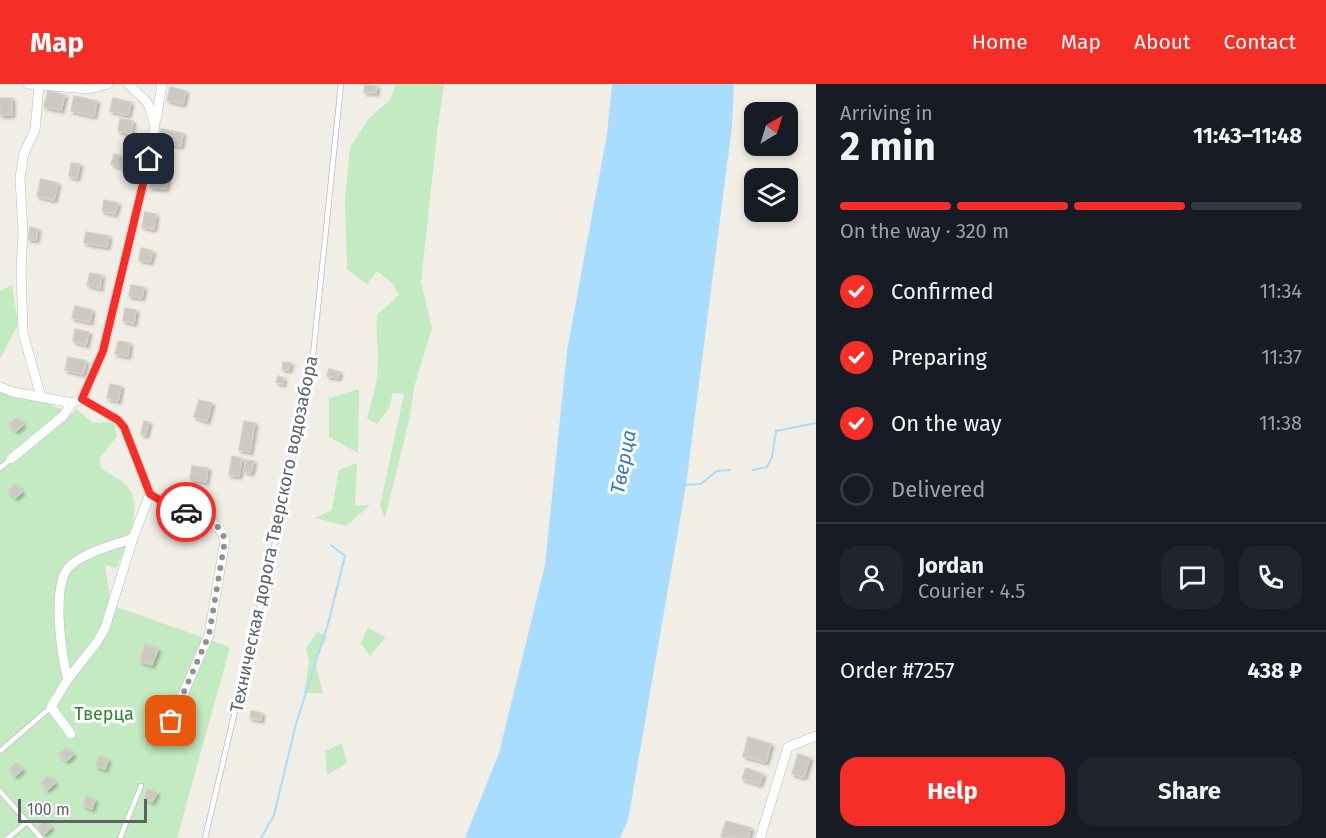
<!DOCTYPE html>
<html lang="en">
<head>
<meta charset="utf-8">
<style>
  body { margin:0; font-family:"Fira Sans",sans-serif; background:#20242c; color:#f1f3f6; height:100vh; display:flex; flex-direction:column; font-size:22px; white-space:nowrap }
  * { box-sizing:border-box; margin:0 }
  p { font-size:20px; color:#9ea1a6 }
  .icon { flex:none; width:33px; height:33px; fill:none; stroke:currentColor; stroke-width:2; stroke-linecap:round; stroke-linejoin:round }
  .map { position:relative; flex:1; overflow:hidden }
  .drawer { display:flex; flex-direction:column; background:#171b24; width:510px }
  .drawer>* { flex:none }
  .needle { width:39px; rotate:38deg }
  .buttons { position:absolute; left:744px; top:18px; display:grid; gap:12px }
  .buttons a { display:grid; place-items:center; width:54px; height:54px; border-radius:12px; background:#171b24; box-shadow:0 3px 9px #0003; font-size:30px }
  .scale { position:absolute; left:18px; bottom:15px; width:129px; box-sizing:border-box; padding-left:6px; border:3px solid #5d6267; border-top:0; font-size:16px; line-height:21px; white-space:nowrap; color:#5d6267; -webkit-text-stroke:4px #fff; paint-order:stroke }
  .pin { position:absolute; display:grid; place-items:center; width:51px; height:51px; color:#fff; margin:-26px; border-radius:12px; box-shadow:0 3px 9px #0006 }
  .courier { position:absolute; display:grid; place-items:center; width:60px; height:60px; margin:-30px; border:4px solid #f52f27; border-radius:50%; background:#fff; color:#222; box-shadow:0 2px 8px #0007 }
  .head em { font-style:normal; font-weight:700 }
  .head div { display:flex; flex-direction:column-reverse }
  .head { display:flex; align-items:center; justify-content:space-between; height:102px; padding:0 24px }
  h1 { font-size:39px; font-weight:700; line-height:45px }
  .bar { display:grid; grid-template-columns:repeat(4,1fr); gap:9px 6px; align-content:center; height:72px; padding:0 24px }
  .bar i { height:8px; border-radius:4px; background:#363941 }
  .bar .active { background:#f52f27 }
  .bar p { grid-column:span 4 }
  .line { display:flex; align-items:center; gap:15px; padding:0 24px; border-top:2px solid #363941 }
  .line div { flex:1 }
  .round { display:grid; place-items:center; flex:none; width:63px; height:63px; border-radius:18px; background:#20242c }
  ol { padding:0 24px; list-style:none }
  li { display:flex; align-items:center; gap:18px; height:66px }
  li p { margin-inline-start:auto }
  li .icon { padding:6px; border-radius:50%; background:#f52f27; color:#fff; stroke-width:4 }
  li:last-child { color:#9ea1a6 }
  li i { width:33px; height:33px; border:3px solid #363941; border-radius:50% }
  .button { display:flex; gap:12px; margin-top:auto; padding:12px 24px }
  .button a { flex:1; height:69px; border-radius:18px; background:#f52f27; color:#fff; font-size:24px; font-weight:700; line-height:69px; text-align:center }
  .button a+a { background:#20242c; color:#f1f3f6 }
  header { display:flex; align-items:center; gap:36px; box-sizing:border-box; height:84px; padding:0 30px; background:#f52f27; color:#fff }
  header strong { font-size:28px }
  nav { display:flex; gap:33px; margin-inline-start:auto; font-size:21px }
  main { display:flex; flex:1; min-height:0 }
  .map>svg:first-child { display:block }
  .green { fill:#c3eac1 }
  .water { fill:#a8ddff }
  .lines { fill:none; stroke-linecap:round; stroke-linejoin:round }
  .stream { stroke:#a8ddff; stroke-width:2 }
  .building { fill:#ccc9c3; stroke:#d6d0c4; stroke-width:1.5; filter:url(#shadow) }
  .lane-casing { stroke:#b8bcc0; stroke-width:6 }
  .street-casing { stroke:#b8bcc0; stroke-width:10 }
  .lane { stroke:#fff; stroke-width:4.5 }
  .street { stroke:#fff; stroke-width:9 }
  .done { stroke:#919393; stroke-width:6; stroke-dasharray:0 10.8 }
  .route { stroke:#f52f27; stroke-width:8 }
  .labels { text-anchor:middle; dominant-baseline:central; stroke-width:6; stroke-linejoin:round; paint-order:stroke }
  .street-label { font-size:18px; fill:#5d6267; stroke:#fff }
  .park-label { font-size:18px; fill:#2f852f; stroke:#fff }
  .water-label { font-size:20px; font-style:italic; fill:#3979b0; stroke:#fff }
</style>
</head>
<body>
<header>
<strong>Map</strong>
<nav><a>Home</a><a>Map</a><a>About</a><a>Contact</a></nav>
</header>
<main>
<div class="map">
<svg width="816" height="754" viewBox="0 0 816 754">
  <defs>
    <filter id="shadow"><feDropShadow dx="2.5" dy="2.5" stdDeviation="1.5" flood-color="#0004"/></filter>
  </defs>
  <rect width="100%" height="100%" fill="#f1eee6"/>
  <!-- green -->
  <g class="green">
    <path d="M396 0H444L438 41 421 198 432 244 414 303 410 332 385 434 380 422 404 310 393 309 388 326 377 340 367 334C372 316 378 297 378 278 379 262 375 247 377 231L399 211 392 199 377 187 367 200 347 185 345 115 350 64 368 35 390 16Z"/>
    <polygon points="12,201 18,240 0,275 0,207"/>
    <path d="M0 299 72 330 76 325 93 339 114 338 117 352 100 374V383C108 389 116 393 124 399 147 418 126 463 116 484L105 481 111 521 230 563 177 754H0Z"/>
    <polygon points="359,305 358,369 329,353 329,314"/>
    <polygon points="357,379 355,422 370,421 346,442 315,434 332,426 339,386"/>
    <polygon points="368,544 386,553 370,572 361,559"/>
    <polygon points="317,548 327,552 315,578 323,609 304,609 309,578 306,564"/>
    <polygon points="342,659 347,679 327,691 325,667"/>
  </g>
  <!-- water -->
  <polygon class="water" points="612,0 734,0 732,42 686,401 628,736 620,754 465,754 499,669 545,481 567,267 607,50"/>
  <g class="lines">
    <!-- stream -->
    <g class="stream">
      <polyline points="753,386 767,383 772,373 776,347 816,339"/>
      <polyline points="683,401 701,400 717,387 730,386"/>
      <polyline points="261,754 274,731 296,640 328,540 345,472 331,461"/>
    </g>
  </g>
  <!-- building -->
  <g class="building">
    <polygon points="365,1 377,2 376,9 364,8"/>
    <polygon points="170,3 186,7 183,20 167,16"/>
    <polygon points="48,7 65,11 61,26 44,23"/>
    <polygon points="74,12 97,17 94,32 71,27"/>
    <rect x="0" y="14" width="12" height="17"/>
    <polygon points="113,14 131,18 128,31 110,27"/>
    <polygon points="120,35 133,37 131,50 118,47"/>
    <polygon points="161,45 183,49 181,62 159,58"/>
    <polygon points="158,64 170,67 167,78 156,75"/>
    <polygon points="114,70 128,74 125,85 111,80"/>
    <polygon points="71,79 80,80 77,94 69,92"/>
    <polygon points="152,90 168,92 166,105 150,103"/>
    <polygon points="41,95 58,99 54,116 37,112"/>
    <polygon points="104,116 118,119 115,130 102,127"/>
    <polygon points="145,128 156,130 154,145 142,143"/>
    <polygon points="30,143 38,145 36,156 28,155"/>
    <polygon points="86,148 109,152 107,163 84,159"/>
    <polygon points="141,164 153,167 150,178 139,176"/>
    <polygon points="90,189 102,191 100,204 87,201"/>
    <polygon points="131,201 144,203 142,214 129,212"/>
    <polygon points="75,222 92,226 90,238 72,234"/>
    <polygon points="125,224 136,226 134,239 123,237"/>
    <polygon points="75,245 89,248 86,261 73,257"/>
    <polygon points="118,257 130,259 128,272 115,270"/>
    <polygon points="68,273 86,277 83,290 65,286"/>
    <polygon points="283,278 291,279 289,286 282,285"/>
    <polygon points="329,285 340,288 338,294 327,292"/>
    <polygon points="278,292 284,294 283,300 276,298"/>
    <polygon points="110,300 121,302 118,317 107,314"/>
    <polygon points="199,316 212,319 207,337 194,333"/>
    <polygon points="17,334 23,341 16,347 9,340"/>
    <polygon points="144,337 149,338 146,351 141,350"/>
    <polygon points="244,337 255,339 250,368 239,366"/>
    <polygon points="232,372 242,374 239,392 229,391"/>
    <polygon points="246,376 254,377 251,389 244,387"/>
    <polygon points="192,382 208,384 206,398 190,395"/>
    <polygon points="15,400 22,408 15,414 8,407"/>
    <polygon points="145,560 158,565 152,581 140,577"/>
    <polygon points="251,627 262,629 261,636 250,634"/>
    <polygon points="748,653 771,660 766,678 743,672"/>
    <polygon points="66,664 73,671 66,677 59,670"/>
    <polygon points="798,670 810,674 804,693 792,690"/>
    <polygon points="99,672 108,676 105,685 96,682"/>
    <polygon points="16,679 22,686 15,692 9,685"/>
    <polygon points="746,684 763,690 760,700 742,695"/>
    <polygon points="48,692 55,699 47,706 41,698"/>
    <polygon points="148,705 157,709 152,718 144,714"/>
    <polygon points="86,712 95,716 92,725 83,721"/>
    <polygon points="45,737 51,744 44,750 38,743"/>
    <polygon points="726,737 751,744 748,754 721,752"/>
  </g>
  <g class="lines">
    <!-- lane casing -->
    <g class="lane-casing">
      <g id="lane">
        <polyline points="0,384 11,375"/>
        <polyline points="0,667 51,623"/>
        <polyline points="0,707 41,754"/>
        <polyline points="8,754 27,738"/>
        <polyline points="120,754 141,702"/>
        <polyline points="205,754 280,437 312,281 341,0"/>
      </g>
    </g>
    <!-- street casing -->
    <g class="street-casing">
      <g id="street">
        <polyline points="28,0 89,5 108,0"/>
        <polyline points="39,1 35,46 24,69 20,94 23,149 21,186 23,249 41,313"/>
        <polyline points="156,36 162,0"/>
        <polyline points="0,303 13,308 72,319 63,332 11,375"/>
        <polyline points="82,315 103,267 149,75 155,42 150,24 146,17 128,0"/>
        <path d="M150 410C172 431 215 424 225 456L209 551 162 658"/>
        <polyline points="68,595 97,558 105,544 133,454"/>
        <path d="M71 650 51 623 68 595C61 573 51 499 70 482 86 467 113 462 133 454L150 410 124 343 118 336 82 315 72 319"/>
        <polyline points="760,754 788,663 816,652"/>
      </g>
    </g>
    <!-- lane -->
    <use href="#lane" class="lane"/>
    <!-- street -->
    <use href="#street" class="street"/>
  </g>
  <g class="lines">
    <!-- done -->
    <path class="done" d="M171 637 209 551 225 456C219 437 204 433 186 428"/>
    <!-- route -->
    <polyline class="route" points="149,75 103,267 82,315 118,336 124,343 150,410 172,424 186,428"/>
  </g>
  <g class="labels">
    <!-- street labels -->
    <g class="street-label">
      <text transform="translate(274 450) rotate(-78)">Техническая дорога Тверского водозабора</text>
    </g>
    <!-- park labels -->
    <g class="park-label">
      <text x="104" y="630">Тверца</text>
    </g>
    <!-- water labels -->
    <g class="water-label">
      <text transform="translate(623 378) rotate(-79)">Тверца</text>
    </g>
  </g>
</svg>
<div class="buttons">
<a><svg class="needle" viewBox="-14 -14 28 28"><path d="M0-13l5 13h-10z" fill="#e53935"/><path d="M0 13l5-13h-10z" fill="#9ea1a6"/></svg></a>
<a><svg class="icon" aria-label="layers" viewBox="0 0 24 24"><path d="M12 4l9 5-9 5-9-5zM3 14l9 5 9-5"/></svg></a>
</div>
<div class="scale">100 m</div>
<div class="pin" style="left:171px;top:637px;background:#ea580c"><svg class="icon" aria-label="bag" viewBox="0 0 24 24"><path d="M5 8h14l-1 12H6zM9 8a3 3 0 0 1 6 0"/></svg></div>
<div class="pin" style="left:149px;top:75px;background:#1f2937"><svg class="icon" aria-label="home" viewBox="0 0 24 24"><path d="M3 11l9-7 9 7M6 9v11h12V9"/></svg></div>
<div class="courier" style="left:186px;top:428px"><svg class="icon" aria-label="car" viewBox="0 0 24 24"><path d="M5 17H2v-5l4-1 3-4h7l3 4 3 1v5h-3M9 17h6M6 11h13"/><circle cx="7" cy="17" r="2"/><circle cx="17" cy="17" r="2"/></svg></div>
</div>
<section class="drawer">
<div class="head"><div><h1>2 min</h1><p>Arriving in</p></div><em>11:43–11:48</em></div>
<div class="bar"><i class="active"></i><i class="active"></i><i class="active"></i><i></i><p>On the way · 320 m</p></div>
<ol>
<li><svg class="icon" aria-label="check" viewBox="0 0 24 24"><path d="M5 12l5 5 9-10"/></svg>Confirmed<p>11:34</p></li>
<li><svg class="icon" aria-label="check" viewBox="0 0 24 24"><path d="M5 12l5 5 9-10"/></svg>Preparing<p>11:37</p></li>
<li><svg class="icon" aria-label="check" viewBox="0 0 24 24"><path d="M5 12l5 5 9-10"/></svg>On the way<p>11:38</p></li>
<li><i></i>Delivered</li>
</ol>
<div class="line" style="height:108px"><a class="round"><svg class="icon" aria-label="person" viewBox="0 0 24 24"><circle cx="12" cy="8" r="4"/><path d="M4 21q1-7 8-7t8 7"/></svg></a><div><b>Jordan</b><p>Courier · 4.5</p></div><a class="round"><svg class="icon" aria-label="chat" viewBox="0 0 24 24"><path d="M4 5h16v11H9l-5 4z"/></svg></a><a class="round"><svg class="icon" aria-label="phone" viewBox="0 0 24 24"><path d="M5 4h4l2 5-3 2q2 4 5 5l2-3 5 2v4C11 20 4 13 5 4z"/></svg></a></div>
<div class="line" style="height:78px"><div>Order #7257</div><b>438 ₽</b></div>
<div class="button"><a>Help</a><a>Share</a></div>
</section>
</main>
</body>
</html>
